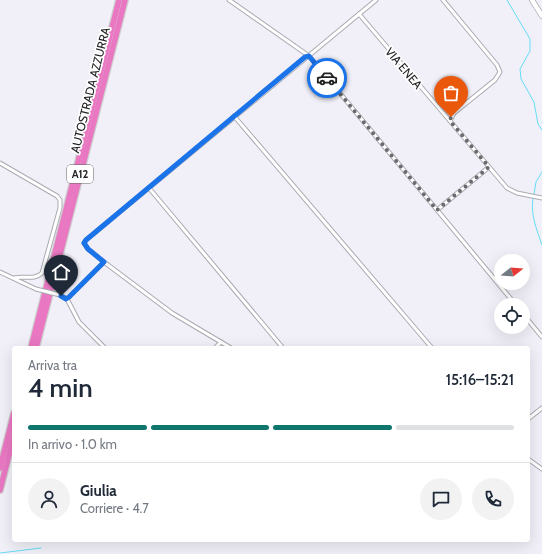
<!DOCTYPE html>
<html lang="it">
<head>
<meta charset="utf-8">
<style>
  body { margin:0; font-family:Cabin,sans-serif; background:#f2f2f3; color:#1f2937; height:100vh; display:flex; flex-direction:column; font-size:15px; white-space:nowrap }
  * { box-sizing:border-box; margin:0 }
  p { font-size:13px; color:#747a83 }
  .icon { flex:none; width:22px; height:22px; fill:none; stroke:currentColor; stroke-width:2; stroke-linecap:round; stroke-linejoin:round }
  .map { position:relative; flex:1; overflow:hidden }
  .sheet { position:absolute; left:12px; top:346px; width:518px; height:196px; display:flex; flex-direction:column; background:#fff; border-radius:4px; box-shadow:0 4px 16px #0002 }
  .sheet>* { flex:none }
  .needle { width:26px; rotate:73deg }
  .fabs { position:absolute; left:494px; top:254px; display:grid; gap:8px }
  .fabs a { display:grid; place-items:center; width:36px; height:36px; border-radius:50%; background:#fff; box-shadow:0 4px 16px #0002; font-size:20px }
  .pin { position:absolute; display:grid; place-items:center; width:34px; height:34px; color:#fff; margin:-41px -17px; border-radius:50% 50% 50% 0; rotate:-45deg; box-shadow:0 0 4px #0007 }
  .pin .icon { rotate:45deg }
  .courier { position:absolute; display:grid; place-items:center; width:40px; height:40px; margin:-20px; border:3px solid #1a73e8; border-radius:50%; background:#fff; color:#222; box-shadow:0 1px 5px #0007 }
  .headline em { font-style:normal; font-weight:600 }
  .headline div { display:flex; flex-direction:column-reverse }
  .headline { display:flex; align-items:center; justify-content:space-between; height:68px; padding:0 16px }
  h1 { font-size:26px; font-weight:600; line-height:30px }
  .bar { display:grid; grid-template-columns:repeat(4,1fr); gap:6px 4px; align-content:center; height:48px; padding:0 16px }
  .bar i { height:5px; border-radius:3px; background:#e0e1e3 }
  .bar .current { background:#0f766e }
  .bar p { grid-column:span 4 }
  .line { display:flex; align-items:center; gap:10px; padding:0 16px; border-top:1px solid #e0e1e3 }
  .line div { flex:1 }
  .round { display:grid; place-items:center; flex:none; width:42px; height:42px; border-radius:21px; background:#f2f2f3 }
  .map>svg:first-child { display:block }
  .lines { fill:none; stroke-linecap:round; stroke-linejoin:round }
  .stream { stroke:#65ddf6; stroke-width:1 }
  .street-casing { stroke:#aba9b1; stroke-width:5 }
  .secondary-casing { stroke:#aba9b1; stroke-width:6 }
  .highway-casing { stroke:#cfcecf; stroke-width:8 }
  .street { stroke:#fff; stroke-width:3 }
  .secondary { stroke:#fff; stroke-width:4.5 }
  .highway { stroke:#e977c2; stroke-width:5.5 }
  .street-bridge-casing { stroke:#aba9b1; stroke-width:5; stroke-linecap:butt }
  .street-bridge { stroke:#fff; stroke-width:3 }
  .done { stroke:#6b6a6f; stroke-width:4; stroke-dasharray:0 7.2 }
  .route { stroke:#1a73e8; stroke-width:5 }
  .labels { text-anchor:middle; dominant-baseline:central; stroke-width:3.5; stroke-linejoin:round; paint-order:stroke }
  .shield { fill:#fefefe; stroke:#656466; stroke-width:1 }
  .shield-label { font-size:11px; font-weight:bold; fill:#232225 }
  .street-label { font-size:12px; fill:#232225; stroke:#fefefe }
</style>
</head>
<body>
<div class="map">
<svg width="542" height="554" viewBox="0 0 542 554">
  <rect width="100%" height="100%" fill="#f1f0f8"/>
  <g class="lines">
    <!-- stream -->
    <g class="stream">
      <polyline points="507,0 530,39 530,51 520,69 521,79 534,102 538,124 542,130"/>
      <polyline points="534,194 536,182 542,172"/>
      <path d="M533 198C530 214 537 230 542 245"/>
      <polyline points="0,553 41,548"/>
    </g>
    <!-- street casing -->
    <g class="street-casing">
      <g id="street">
        <polyline points="229,0 309,56 516,305"/>
        <polyline points="443,0 497,65 500,72 495,80 454,113 450,121 507,188 517,193 542,198"/>
        <polyline points="359,14 450,121"/>
        <polyline points="234,116 432,348"/>
        <path d="M0 163 57 196 60 200V208L42 273C34 281 24 275 14 278"/>
        <polyline points="149,188 283,348"/>
        <polyline points="437,210 489,167"/>
        <polyline points="104,262 88,249 84,243 86,240 376,0"/>
        <polyline points="0,272 36,289"/>
        <polyline points="60,295 67,299 104,262 172,313 231,348"/>
        <polyline points="67,299 79,322 105,348"/>
        <polyline points="523,314 542,337"/>
        <polyline points="215,348 221,342"/>
        <polyline points="528,419 542,408"/>
        <polyline points="528,459 542,469"/>
      </g>
    </g>
    <!-- secondary casing -->
    <g class="secondary-casing">
      <polyline id="secondary" points="532,0 542,16"/>
    </g>
    <!-- highway casing -->
    <g class="highway-casing">
      <g id="highway">
        <polyline points="31,348 119,0"/>
        <polyline points="36,348 125,0"/>
        <polyline points="0,468 14,413"/>
        <polyline points="0,490 14,435"/>
      </g>
    </g>
    <!-- street -->
    <use href="#street" class="street"/>
    <!-- secondary -->
    <use href="#secondary" class="secondary"/>
    <!-- highway -->
    <use href="#highway" class="highway"/>
    <!-- street-bridge casing -->
    <g class="street-bridge-casing">
      <polyline id="street-bridge" points="36,289 60,295"/>
    </g>
    <!-- street-bridge -->
    <use href="#street-bridge" class="street-bridge"/>
  </g>
  <g class="lines">
    <!-- done -->
    <polyline class="done" points="327,78 437,210 489,167 450,121 451,117"/>
    <!-- route -->
    <polyline class="route" points="61,296 66,299 69,297 104,262 88,249 84,243 86,240 305,57 309,56 327,78"/>
  </g>
  <g class="labels">
    <!-- shield labels -->
    <rect class="shield" x="67" y="165" width="26" height="18" rx="3"/>
    <g class="shield-label">
      <text x="80" y="174">A12</text>
    </g>
    <!-- street labels -->
    <g class="street-label">
      <text transform="translate(404 68) rotate(50)">VIA ENEA</text>
      <text transform="translate(90 90) rotate(-76)">AUTOSTRADA AZZURRA</text>
    </g>
  </g>
</svg>
<div class="fabs">
<a><svg class="needle" viewBox="-14 -14 28 28"><path d="M0-13l5 13h-10z" fill="#e53935"/><path d="M0 13l5-13h-10z" fill="#747a83"/></svg></a>
<a><svg class="icon" aria-label="locate" viewBox="0 0 24 24"><circle cx="12" cy="12" r="6"/><path d="M12 2v4M12 18v4M2 12h4M18 12h4"/></svg></a>
</div>
<div class="pin" style="left:451px;top:117px;background:#ea580c"><svg class="icon" aria-label="bag" viewBox="0 0 24 24"><path d="M5 8h14l-1 12H6zM9 8a3 3 0 0 1 6 0"/></svg></div>
<div class="pin" style="left:61px;top:296px;background:#1f2937"><svg class="icon" aria-label="home" viewBox="0 0 24 24"><path d="M3 11l9-7 9 7M6 9v11h12V9"/></svg></div>
<div class="courier" style="left:327px;top:78px"><svg class="icon" aria-label="car" viewBox="0 0 24 24"><path d="M5 17H2v-5l4-1 3-4h7l3 4 3 1v5h-3M9 17h6M6 11h13"/><circle cx="7" cy="17" r="2"/><circle cx="17" cy="17" r="2"/></svg></div>
<section class="sheet">
<div class="headline"><div><h1>4 min</h1><p>Arriva tra</p></div><em>15:16–15:21</em></div>
<div class="bar"><i class="current"></i><i class="current"></i><i class="current"></i><i></i><p>In arrivo · 1.0 km</p></div>
<div class="line" style="height:72px"><a class="round"><svg class="icon" aria-label="person" viewBox="0 0 24 24"><circle cx="12" cy="8" r="4"/><path d="M4 21q1-7 8-7t8 7"/></svg></a><div><b>Giulia</b><p>Corriere · 4.7</p></div><a class="round"><svg class="icon" aria-label="chat" viewBox="0 0 24 24"><path d="M4 5h16v11H9l-5 4z"/></svg></a><a class="round"><svg class="icon" aria-label="phone" viewBox="0 0 24 24"><path d="M5 4h4l2 5-3 2q2 4 5 5l2-3 5 2v4C11 20 4 13 5 4z"/></svg></a></div>
</section>
</div>
</body>
</html>
